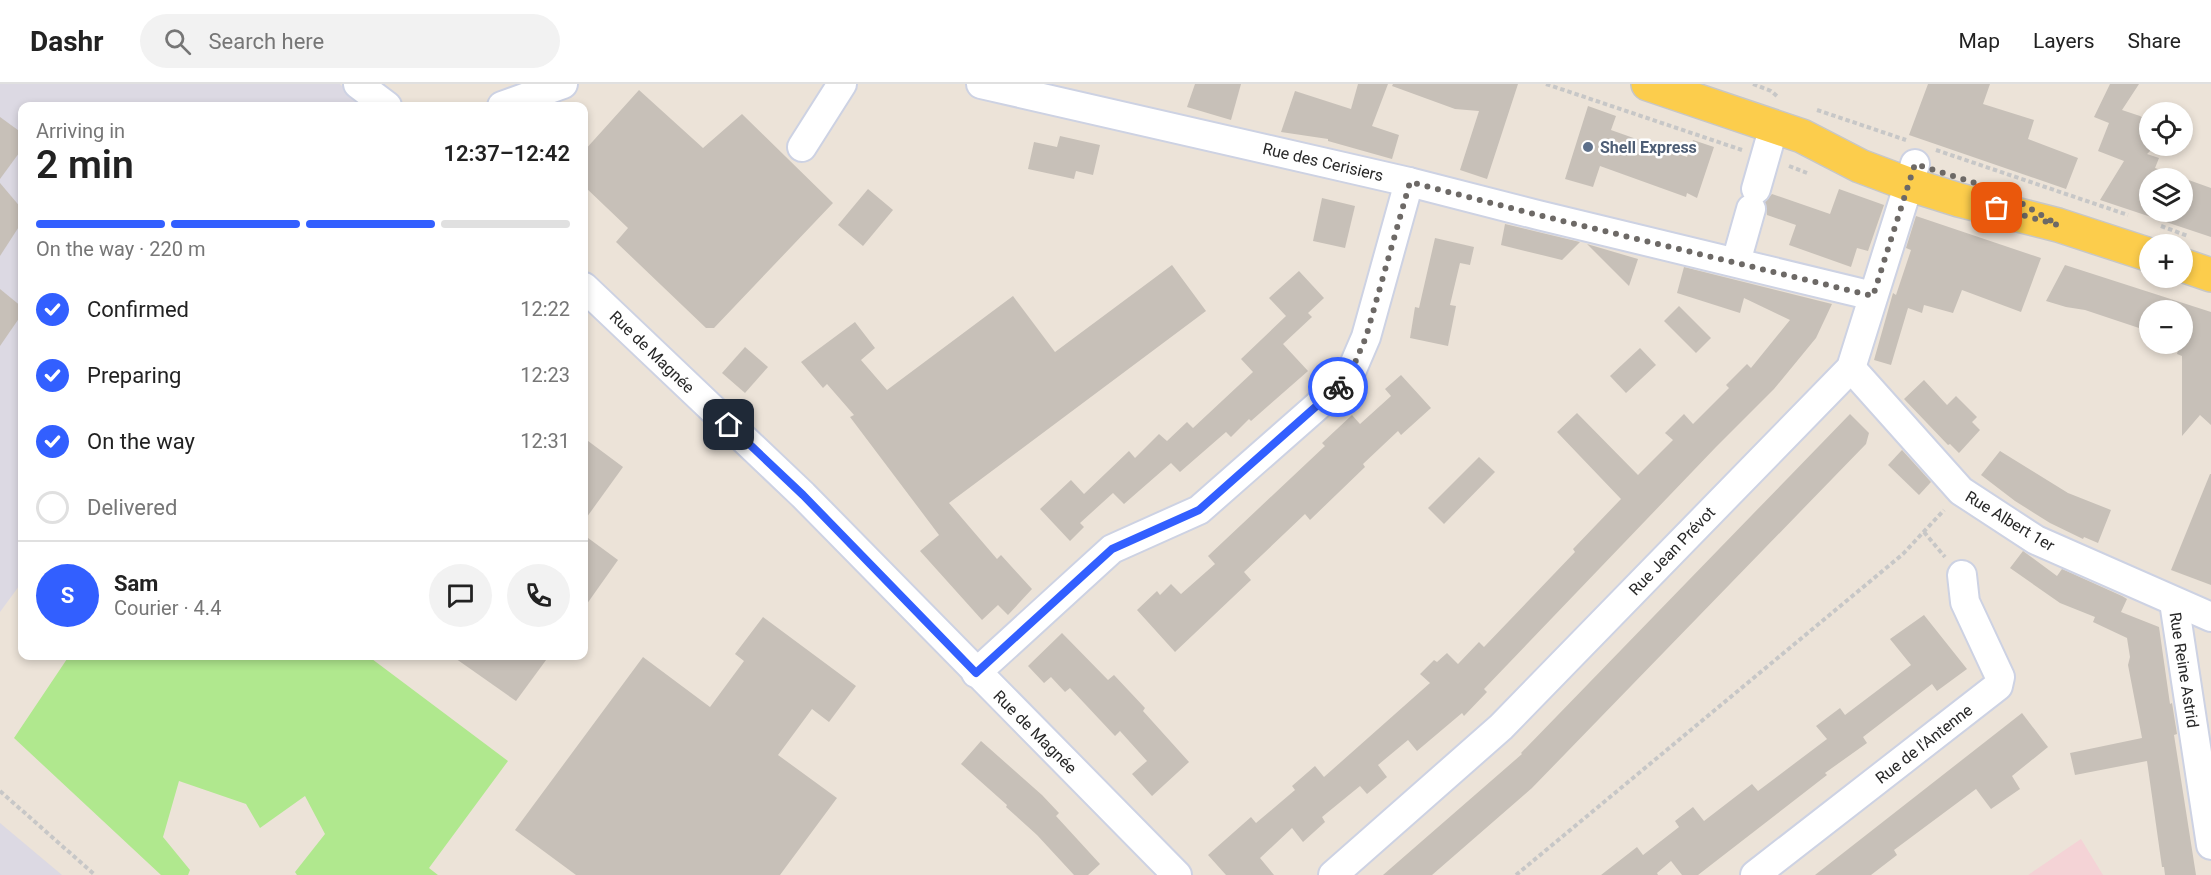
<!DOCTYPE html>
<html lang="en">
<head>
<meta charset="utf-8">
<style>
  body { margin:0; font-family:Roboto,sans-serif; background:#f2f2f2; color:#222; height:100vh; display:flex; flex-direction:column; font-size:22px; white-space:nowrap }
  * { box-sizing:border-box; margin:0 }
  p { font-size:20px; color:#767676 }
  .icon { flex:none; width:33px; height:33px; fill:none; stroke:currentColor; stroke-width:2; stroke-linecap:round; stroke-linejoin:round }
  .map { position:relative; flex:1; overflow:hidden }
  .sheet { position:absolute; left:18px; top:18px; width:570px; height:558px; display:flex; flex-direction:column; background:#fff; border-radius:12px; box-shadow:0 3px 9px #0003 }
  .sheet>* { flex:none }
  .tools { position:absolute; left:2139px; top:18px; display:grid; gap:12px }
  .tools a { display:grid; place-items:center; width:54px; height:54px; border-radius:50%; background:#fff; box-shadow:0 3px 9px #0003; font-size:30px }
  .pin { position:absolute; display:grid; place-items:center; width:51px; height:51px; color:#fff; margin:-26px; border-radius:12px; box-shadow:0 3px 9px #0006 }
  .courier { position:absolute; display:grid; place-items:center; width:60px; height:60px; margin:-30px; border:4px solid #325fff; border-radius:50%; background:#fff; color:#222; box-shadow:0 2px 8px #0007 }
  .headline em { font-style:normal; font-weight:600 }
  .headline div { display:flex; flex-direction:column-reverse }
  .headline { display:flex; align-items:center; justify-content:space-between; height:102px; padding:0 18px }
  h1 { font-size:39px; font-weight:600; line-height:45px }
  .bar { display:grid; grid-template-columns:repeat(4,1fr); gap:9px 6px; align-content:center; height:72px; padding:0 18px }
  .bar i { height:8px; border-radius:4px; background:#e0e0e0 }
  .bar .on { background:#325fff }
  .bar p { grid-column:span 4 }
  .line { display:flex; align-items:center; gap:15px; padding:0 18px; border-top:2px solid #e0e0e0 }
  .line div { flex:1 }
  .round { display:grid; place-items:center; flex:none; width:63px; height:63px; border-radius:32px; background:#f2f2f2 }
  ol { padding:0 18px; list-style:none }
  li { display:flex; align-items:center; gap:18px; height:66px }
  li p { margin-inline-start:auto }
  li .icon { padding:6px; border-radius:50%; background:#325fff; color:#fff; stroke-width:4 }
  li:last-child { color:#767676 }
  li i { width:33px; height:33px; border:3px solid #e0e0e0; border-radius:50% }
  header { display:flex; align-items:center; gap:36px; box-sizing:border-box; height:84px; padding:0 30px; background:#fff; border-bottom:2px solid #e0e0e0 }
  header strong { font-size:28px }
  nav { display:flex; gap:33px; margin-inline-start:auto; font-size:21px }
  .search { width:420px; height:54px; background:#f2f2f2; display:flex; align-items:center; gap:15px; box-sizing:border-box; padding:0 21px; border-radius:33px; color:#767676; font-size:22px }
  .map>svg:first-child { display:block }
  .industrial { fill:#dcd9e3 }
  .medical { fill:#f4d3d6 }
  .green { fill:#b0e88e }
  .building { fill:#c7c0b8; fill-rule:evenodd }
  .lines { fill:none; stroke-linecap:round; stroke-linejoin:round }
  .minor-casing { stroke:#cdd2e3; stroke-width:32 }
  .major-casing { stroke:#c7c7c7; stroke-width:36 }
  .path { stroke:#c7c7c7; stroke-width:4; stroke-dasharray:4.5 3; stroke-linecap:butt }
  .minor { stroke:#fff; stroke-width:28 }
  .major { stroke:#fccd4c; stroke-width:33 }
  .done { stroke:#6d6966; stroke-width:6; stroke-dasharray:0 10.8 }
  .route { stroke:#325fff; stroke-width:8 }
  .service-dot { fill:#5c6f8a; stroke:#fff; stroke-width:2 }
  .labels { text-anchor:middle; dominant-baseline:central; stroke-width:5; stroke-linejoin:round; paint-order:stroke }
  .service-label { font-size:16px; font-weight:bold; fill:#4e5e75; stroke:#fff; text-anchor:start }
  .street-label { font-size:16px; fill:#282828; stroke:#fff }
</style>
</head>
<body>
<header>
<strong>Dashr</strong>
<div class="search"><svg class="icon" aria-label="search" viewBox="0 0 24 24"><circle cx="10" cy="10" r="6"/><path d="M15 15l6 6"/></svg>Search here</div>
<nav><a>Map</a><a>Layers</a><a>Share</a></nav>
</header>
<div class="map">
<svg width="2211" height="791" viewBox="0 0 2211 791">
  <rect width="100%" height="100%" fill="#ece3d8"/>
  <!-- industrial -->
  <g class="industrial">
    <polygon points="0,0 340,0 362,22 22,22 22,498 0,528"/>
    <polygon points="0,739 62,791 0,791"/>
  </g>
  <!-- medical -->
  <polygon class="medical" points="2081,755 2103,791 2028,791"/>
  <!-- green -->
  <polygon class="green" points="69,572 368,572 508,677 429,784 438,791 297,791 295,788 325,750 305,712 260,744 246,720 179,697 163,753 190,786 188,791 161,791 14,654"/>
  <!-- building -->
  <g class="building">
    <polygon points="1195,0 1241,0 1231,36 1187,23"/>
    <polygon points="1358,0 1388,0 1372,42 1399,51 1392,75 1328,57 1328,55 1281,48 1295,7 1351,25"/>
    <polygon points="1393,0 1518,0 1487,95 1460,86 1479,27 1455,25 1392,2"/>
    <polygon points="1928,0 1990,0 1983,20 2034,36 2028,55 2078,74 2066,105 1909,51"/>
    <path d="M2110 0H2139L2122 26 2140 32 2150 38V67L2147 70 2159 74 2155 84 2211 104V153L2100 116 2124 77 2098 67 2109 39 2094 33ZM2150 94H2182V128H2150Z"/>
    <polygon points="639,6 703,64 742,30 833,119 714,244 706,244 616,158 628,144 584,102 584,67"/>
    <polygon points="1588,22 1616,32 1611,46 1687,73 1693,56 1714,63 1697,114 1687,109 1686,113 1600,82 1593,103 1565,95"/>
    <polygon points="0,33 22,49 22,65 0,95"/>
    <polygon points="1060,52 1100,61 1093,91 1076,87 1074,95 1028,85 1034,58 1057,63"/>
    <polygon points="0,99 22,125 22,138 0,172"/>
    <polygon points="868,105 893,126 863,162 838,141"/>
    <polygon points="1839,105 1884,121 1868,167 1857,164 1851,183 1789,161 1796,141 1767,131 1765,118 1772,110 1830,130"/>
    <polygon points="1322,114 1355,122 1345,164 1313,157"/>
    <polygon points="1916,132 2041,174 2021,228 1962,206 1953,229 1924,221 1922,229 1908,224 1891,281 1874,276 1893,209 1896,211 1911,166 1906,164"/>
    <polygon points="1505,140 1534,147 1580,158 1562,176 1501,161"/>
    <polygon points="1435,154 1474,163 1470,181 1460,179 1450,221 1456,222 1448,262 1410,254 1415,223 1419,224"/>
    <polygon points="1587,160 1638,175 1629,202"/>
    <polygon points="1172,181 1206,227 949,419 997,475 1001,471 1032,505 1008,531 998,521 982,536 920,467 939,451 850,333 854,331 827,300 823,304 801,278 855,238 875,264 861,276 887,306 1013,212 1055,268"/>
    <polygon points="2065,181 2211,228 2211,341 2200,331 2182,352 2182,272 2177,270 2180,260 2182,260 2182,226 2150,226 2150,243 2140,240 2139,244 2085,226 2066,223 2046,217"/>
    <polygon points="1684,183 1832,220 1816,254 1774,305 1716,363 1484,605 1487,608 1464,632 1462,629 1417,667 1408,656 1378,681 1387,693 1367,710 1360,702 1322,733 1325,738 1303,758 1292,744 1260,774 1274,791 1226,791 1208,771 1251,733 1256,739 1295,706 1292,702 1315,682 1324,693 1430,599 1420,590 1434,576 1437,578 1447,569 1458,580 1479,558 1484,563 1575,468 1573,465 1621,415 1557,348 1577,329 1638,391 1673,356 1665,349 1684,330 1693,340 1729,304 1726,301 1747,280 1751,284 1790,236 1744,214 1740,229 1677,209"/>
    <polygon points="1299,187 1324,214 1308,229 1312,233 1283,260 1308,287 1251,337 1249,335 1231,353 1226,348 1180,388 1171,379 1124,420 1113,409 1080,439 1084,443 1070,457 1040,425 1071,396 1084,410 1129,367 1135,374 1159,350 1167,357 1187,338 1193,344 1253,288 1241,275 1286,232 1269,214"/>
    <polygon points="0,205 22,223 22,230 0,262"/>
    <polygon points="1679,222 1711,254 1696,269 1664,237"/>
    <polygon points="745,263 768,283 745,309 722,289"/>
    <polygon points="1640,264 1656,281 1626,309 1610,292"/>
    <polygon points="1401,291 1431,324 1401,351 1398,347 1363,380 1365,383 1310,436 1305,430 1244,488 1251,496 1175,568 1137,526 1157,507 1160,511 1171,500 1181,510 1215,480 1208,472 1325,362 1322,359 1352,331 1360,340 1391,312 1385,305"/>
    <polygon points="1924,296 1947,321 1956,312 1977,333 1972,338 1980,346 1959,369 1950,360 1948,361 1904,315"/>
    <polygon points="1850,330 1869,349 1866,360 1532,704 1432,791 1383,791 1522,670 1521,669"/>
    <polygon points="584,354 623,383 584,437"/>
    <polygon points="1902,366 1931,398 1919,411 1888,381"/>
    <polygon points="2000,367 2068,409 2111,426 2098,459 2084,453 2083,455 2050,439 2015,417 1981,391"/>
    <polygon points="1479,373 1495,388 1444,440 1428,424"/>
    <polygon points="2210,390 2211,390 2211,501 2171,486"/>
    <polygon points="584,451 618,476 584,524"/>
    <polygon points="2023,467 2057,492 2062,485 2122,512 2127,515 2121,528 2159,543 2170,620 2172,619 2177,650 2174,651 2196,791 2165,791 2164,783 2162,783 2147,677 2075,691 2070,669 2142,654 2128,581 2130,573 2127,554 2093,538 2095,533 2060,519 2010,484"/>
    <polygon points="1924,531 1967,585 1937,607 1932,600 1863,653 1867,659 1825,689 1827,691 1698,791 1682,791 1671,777 1657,789 1658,791 1601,791 1637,763 1643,771 1679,743 1675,737 1693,723 1704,737 1752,700 1758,707 1827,655 1816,642 1840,624 1845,631 1911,581 1890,555"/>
    <polygon points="763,533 856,602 829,638 812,625 778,671 837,714 780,791 576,791 515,746 643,573 710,623 744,577 735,570"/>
    <polygon points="1062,549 1108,596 1114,591 1145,624 1143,627 1189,678 1152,712 1132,690 1147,677 1120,647 1115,652 1070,604 1065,608 1051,593 1044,599 1028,582"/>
    <polygon points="452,572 549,572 516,617"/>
    <polygon points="2022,629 2048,663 2012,692 2020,705 1991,725 1976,705 1894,766 1897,771 1871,791 1815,791"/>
    <polygon points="981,657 1042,711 1059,729 1056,732 1100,780 1088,791 1074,791 1037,751 1006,723 1007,721 961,680"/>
  </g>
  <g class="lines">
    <!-- minor casing -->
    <g class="minor-casing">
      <g id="minor">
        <polyline points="358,0 387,22"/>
        <polyline points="981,0 1409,98 1538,131 1873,212"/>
        <polyline points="502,22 563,0"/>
        <polyline points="802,63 842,0"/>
        <polyline points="1756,105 1774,42"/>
        <polyline points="1736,178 1751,125"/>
        <polyline points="584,203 803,411 1177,791"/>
        <polyline points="1851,284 1961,407 2036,456 2211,533"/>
        <polyline points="2174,518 2211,761"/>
        <polyline points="976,589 1112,465 1199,426 1348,295 1366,253 1409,98"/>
        <polyline points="1333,791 1501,643 1851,284 1915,80"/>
        <polyline points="1755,791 1998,602 2000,593 1965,518 1962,491"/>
      </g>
    </g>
    <!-- major casing -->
    <g class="major-casing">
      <g id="major">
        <polyline points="1648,0 1802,52 1860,82 1908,100 1959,116 2058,141 2150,171"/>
        <polyline points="2182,181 2211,191"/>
      </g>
    </g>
    <!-- path -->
    <g class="path">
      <polyline points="1546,0 1742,66"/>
      <polyline points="1753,0 1771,7 1778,13"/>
      <polyline points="1817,26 1906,56"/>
      <polyline points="1936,66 2128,131"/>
      <polyline points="1789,82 1807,89"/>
      <polyline points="2161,142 2188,152"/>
      <polyline points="1924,448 1945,473"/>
      <polyline points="0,707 95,791"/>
      <polyline points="1516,791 1903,470 1944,426"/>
    </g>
    <!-- minor -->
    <use href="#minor" class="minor"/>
    <!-- major -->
    <use href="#major" class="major"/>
  </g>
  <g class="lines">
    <!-- done -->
    <polyline class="done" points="1338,303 1348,295 1366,253 1410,98 1538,131 1873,212 1915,80 2001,107 2058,141 1997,124"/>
    <!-- route -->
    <polyline class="route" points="729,341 803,411 976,589 1112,465 1199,426 1338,303"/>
  </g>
  <!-- markers -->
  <circle class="service-dot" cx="1588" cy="63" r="6"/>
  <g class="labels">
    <!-- service labels -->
    <g class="service-label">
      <text x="1600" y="63">Shell Express</text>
    </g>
    <!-- street labels -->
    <g class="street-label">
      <text transform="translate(1323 78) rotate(13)">Rue des Cerisiers</text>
      <text transform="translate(652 268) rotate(44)">Rue de Magnée</text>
      <text transform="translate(2010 437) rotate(31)">Rue Albert 1er</text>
      <text transform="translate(1672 467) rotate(-46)">Rue Jean Prévot</text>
      <text transform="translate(2184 586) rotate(81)">Rue Reine Astrid</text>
      <text transform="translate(1035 648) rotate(45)">Rue de Magnée</text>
      <text transform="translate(1924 660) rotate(-38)">Rue de l'Antenne</text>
    </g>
  </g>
</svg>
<div class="tools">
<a><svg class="icon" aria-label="locate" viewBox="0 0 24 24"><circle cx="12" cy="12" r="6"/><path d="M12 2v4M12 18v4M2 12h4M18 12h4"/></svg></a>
<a><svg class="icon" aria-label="layers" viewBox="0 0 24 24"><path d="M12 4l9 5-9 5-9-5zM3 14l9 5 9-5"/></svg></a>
<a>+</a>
<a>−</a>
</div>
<div class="pin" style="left:1997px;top:124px;background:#ea580c"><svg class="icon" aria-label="bag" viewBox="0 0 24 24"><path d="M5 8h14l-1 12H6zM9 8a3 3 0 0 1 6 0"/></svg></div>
<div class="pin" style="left:729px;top:341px;background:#1f2937"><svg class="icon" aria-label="home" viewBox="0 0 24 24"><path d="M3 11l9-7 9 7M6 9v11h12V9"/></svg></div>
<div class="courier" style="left:1338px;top:303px"><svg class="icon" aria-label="bike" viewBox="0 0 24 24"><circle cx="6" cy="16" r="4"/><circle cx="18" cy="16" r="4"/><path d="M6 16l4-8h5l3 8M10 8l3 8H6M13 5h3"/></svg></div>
<section class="sheet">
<div class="headline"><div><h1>2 min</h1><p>Arriving in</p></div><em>12:37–12:42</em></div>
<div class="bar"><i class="on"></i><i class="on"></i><i class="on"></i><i></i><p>On the way · 220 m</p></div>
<ol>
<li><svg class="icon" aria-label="check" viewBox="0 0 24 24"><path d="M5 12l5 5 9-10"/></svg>Confirmed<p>12:22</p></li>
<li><svg class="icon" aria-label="check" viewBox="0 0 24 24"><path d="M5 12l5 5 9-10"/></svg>Preparing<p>12:23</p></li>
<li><svg class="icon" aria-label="check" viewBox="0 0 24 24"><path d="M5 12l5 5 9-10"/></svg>On the way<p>12:31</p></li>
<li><i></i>Delivered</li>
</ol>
<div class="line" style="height:108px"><b class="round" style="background:#325fff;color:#fff">S</b><div><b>Sam</b><p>Courier · 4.4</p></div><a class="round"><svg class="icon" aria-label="chat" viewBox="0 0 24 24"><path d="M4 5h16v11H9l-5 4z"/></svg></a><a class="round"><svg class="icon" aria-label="phone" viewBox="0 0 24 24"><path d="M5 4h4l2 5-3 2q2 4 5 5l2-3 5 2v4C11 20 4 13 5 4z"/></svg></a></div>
</section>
</div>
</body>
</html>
